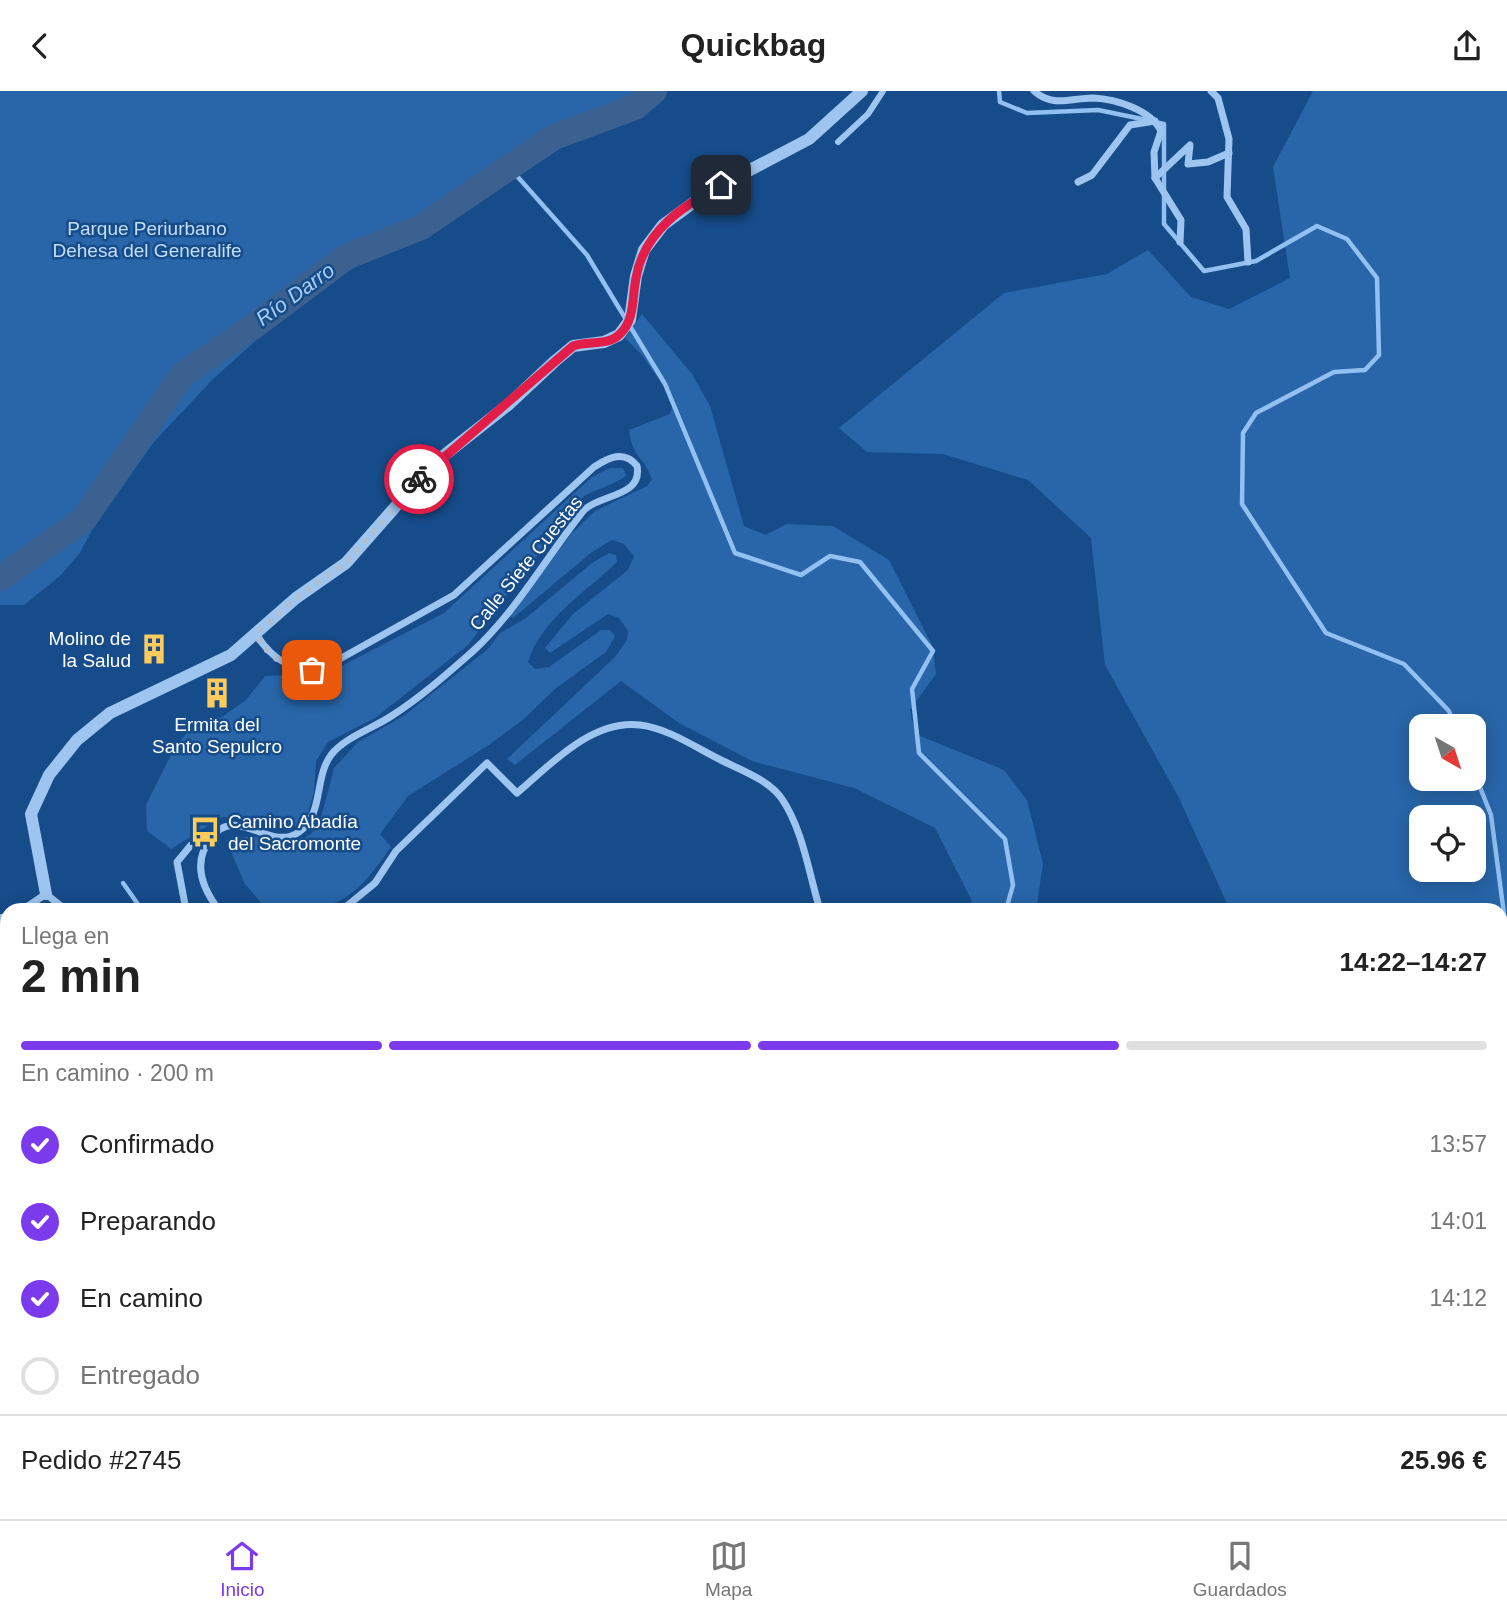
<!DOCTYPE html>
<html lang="es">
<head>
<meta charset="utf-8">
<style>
  body { margin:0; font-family:Arial,sans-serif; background:#f2f2f2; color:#222; height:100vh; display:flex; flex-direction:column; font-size:26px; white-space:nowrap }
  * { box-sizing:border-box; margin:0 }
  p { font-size:23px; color:#767676 }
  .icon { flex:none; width:38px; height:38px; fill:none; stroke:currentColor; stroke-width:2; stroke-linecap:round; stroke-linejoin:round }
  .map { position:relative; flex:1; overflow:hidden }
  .drawer { position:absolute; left:0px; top:812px; width:1508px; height:616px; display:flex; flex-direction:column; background:#fff; border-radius:21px 21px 0 0; box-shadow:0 4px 18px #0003 }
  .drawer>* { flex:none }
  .needle { width:46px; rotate:141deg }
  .controls { position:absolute; left:1409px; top:623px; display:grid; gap:14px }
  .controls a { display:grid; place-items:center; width:77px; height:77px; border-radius:14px; background:#fff; box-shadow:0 4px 18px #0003; font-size:35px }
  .pin { position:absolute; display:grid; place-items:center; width:60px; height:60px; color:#fff; margin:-30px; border-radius:14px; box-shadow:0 4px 10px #0006 }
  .courier { position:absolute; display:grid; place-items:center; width:70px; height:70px; margin:-35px; border:5px solid #e11d48; border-radius:50%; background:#fff; color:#222; box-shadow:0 2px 9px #0007 }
  .overview em { font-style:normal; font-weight:800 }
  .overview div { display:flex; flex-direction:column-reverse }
  .overview { display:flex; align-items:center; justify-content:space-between; height:119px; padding:0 21px }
  h1 { font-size:46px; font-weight:800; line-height:52px }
  .bar { display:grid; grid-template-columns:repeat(4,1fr); gap:10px 7px; align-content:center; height:84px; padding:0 21px }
  .bar i { height:9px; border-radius:5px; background:#e0e0e0 }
  .bar .current { background:#7c3aed }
  .bar p { grid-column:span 4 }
  .line { display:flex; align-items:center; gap:18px; padding:0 21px; border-top:2px solid #e0e0e0 }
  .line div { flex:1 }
  ol { padding:0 21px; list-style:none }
  li { display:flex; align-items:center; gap:21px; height:77px }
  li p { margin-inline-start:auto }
  li .icon { padding:7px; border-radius:50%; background:#7c3aed; color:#fff; stroke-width:4 }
  li:last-child { color:#767676 }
  li i { width:38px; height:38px; border:4px solid #e0e0e0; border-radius:50% }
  header { display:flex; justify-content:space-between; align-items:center; height:91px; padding:0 21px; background:#fff; font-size:32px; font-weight:800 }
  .dock { display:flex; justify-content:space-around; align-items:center; height:98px; border-top:2px solid #e0e0e0; background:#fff; font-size:19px; color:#767676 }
  .dock a { display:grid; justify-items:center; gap:4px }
  .dock .current { color:#7c3aed }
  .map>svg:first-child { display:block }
  .green { fill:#2866a9; fill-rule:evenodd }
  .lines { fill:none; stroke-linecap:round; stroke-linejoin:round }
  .stream { stroke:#91c0f1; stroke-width:4.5 }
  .river { stroke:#3a618f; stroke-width:26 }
  .pedestrian { stroke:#9ec5ef; stroke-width:6 }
  .minor { stroke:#9ec5ef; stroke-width:7 }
  .tertiary { stroke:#9ec5ef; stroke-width:12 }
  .done { stroke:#adc0d6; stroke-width:7; stroke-dasharray:0 12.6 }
  .route { stroke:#e11d48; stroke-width:9 }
  .labels { text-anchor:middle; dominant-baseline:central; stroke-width:5; stroke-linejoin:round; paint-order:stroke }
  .park-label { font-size:19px; fill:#c4defb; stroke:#164c8a }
  .street-label { font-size:19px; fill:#fff; stroke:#164c8a }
  .poi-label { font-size:19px; fill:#fff; stroke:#164c8a; text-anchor:end }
  .water-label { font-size:21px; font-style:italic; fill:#aacff6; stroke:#164c8a }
</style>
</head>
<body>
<header><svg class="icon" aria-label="back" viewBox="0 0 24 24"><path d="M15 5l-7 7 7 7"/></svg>Quickbag<svg class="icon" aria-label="share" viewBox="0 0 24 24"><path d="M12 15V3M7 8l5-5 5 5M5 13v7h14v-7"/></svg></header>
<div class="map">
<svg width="1507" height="1428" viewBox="0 0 1507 1428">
  <rect width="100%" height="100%" fill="#164c8a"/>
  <!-- green -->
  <g class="green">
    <polygon points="0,0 652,0 579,39 475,108 308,203 214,287 153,352 93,438 79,463 60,485 24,514 0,514"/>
    <path d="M1313 0H1507V1319L1502 1309V819H1230L1178 705 1105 574 1091 447 1028 389 943 363 867 361 839 337 1004 202 1107 183 1148 159 1191 206 1229 218 1290 187 1273 76ZM1421 635H1474V688H1421ZM1421 726H1474V779H1421Z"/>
    <path d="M642 223 692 283 710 315 744 435 766 444 786 433 833 435 889 469 933 556 936 583 910 619 915 643 1004 679 1027 709 1043 773 1036 819H963L972 810 935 737 854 697 752 670 679 632 621 590 515 674 507 668 615 566 627 549 628 540 619 527 608 523 550 562 545 557 573 523 628 479 634 465 624 453 612 449 592 461 513 527 509 525 571 443 595 420 647 395 652 388C643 364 633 368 629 339L670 323 674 310 642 264 625 247Z"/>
    <path d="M610 377H623L626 384C618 393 596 398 584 405L468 554 375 627 328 651 316 670 314 701 308 721 298 734 280 738 248 726H222L171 758 147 740 146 714 176 654 198 630 220 627 246 609 265 585 326 583 444 522 592 386Z"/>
    <path d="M609 462 616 464 617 471C585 502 542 527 528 571L535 578 549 576 601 539H610L615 545 606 561 556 597 525 627 489 654 408 705 380 743 391 756C350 815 333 823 263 814L245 793 226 749 252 745 280 753H297L312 742 322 723 334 677 358 651 405 624 488 558 500 542 526 527 592 472Z"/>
    <polygon points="94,1421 188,1421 190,1428 92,1428"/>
    <polygon points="465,1421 619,1421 622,1428 468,1428"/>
  </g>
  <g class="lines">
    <!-- stream -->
    <g class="stream">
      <polyline points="999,0 1000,11 1027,22 1098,19 1147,29"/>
      <polyline points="1155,31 1164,33 1164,133 1204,180 1256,170 1317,135 1347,148 1377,187 1379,264 1365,279 1334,281 1256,322 1243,342 1242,413 1326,542 1404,573 1449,620 1455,635"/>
      <polyline points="509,76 587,164 665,293 735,462 801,484 830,465 860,471 933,560 912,598 919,662 1005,748 1013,794 1006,819"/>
      <polyline points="1474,681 1491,724 1507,846"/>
      <polyline points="123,792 142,819"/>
      <polyline points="161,1421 161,1428"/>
      <polyline points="1277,1421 1284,1428"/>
    </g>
    <!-- river -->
    <polyline class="river" points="0,487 83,429 182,284 254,235 346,166 421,136 554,46 635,16 654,0"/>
    <!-- pedestrian -->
    <polyline class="pedestrian" points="838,51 868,23 883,0"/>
    <!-- minor -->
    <g class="minor">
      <path d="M1034 0C1053 17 1071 7 1093 7 1116 8 1151 19 1161 40L1154 61 1155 87 1181 129 1180 151"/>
      <polyline points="1211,0 1218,7 1229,48 1227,106 1246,138 1248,171"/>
      <polyline points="1155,87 1190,54 1188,73 1208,71 1229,62"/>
      <polyline points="1078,91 1092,84 1130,34 1155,30"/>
      <polyline points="22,819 46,803 66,819"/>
      <polyline points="186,819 177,771 191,754 208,751"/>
      <path d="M219 819C202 797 192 771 211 747 237 712 270 762 299 741 324 723 314 687 331 664 345 646 374 637 393 624 421 606 447 583 472 561 516 521 547 465 584 419 600 403 643 406 637 375 624 358 608 367 594 376L454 504 329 574C297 583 274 572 256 543"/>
      <path d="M342 819 375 792 396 760 487 672 517 702C550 674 592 628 640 634 667 637 695 656 719 668 740 679 768 688 782 708 803 739 809 783 820 819"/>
      <polyline points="0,827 7,825"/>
      <polyline points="0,882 7,876"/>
      <polyline points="0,938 7,935"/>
      <polyline points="1016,1421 1023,1428"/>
    </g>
    <!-- tertiary -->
    <polyline class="tertiary" points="46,803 31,723 49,684 77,649 110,622 231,564 296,507 346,472 433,373 508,314 555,270 573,255 604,251 619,244 630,229 636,185 644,159 663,134 708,101 809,48 862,0"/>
  </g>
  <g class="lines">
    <!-- done -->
    <path class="done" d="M312 579C286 578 269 565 256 543L296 507 346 472 419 388"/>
    <!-- route -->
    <path class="route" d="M419 388 573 255C588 249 607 256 620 243 635 229 632 206 636 187 644 140 683 115 721 94"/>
  </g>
  <!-- icons -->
  <defs>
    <g id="building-bare" transform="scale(2.415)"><path d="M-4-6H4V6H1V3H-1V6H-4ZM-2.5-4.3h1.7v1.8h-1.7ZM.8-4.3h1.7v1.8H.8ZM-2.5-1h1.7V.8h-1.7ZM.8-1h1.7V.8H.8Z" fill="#ffcc5c" stroke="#164c8a" stroke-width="2.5" paint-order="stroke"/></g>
    <g id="bus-bare" transform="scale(2.415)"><path d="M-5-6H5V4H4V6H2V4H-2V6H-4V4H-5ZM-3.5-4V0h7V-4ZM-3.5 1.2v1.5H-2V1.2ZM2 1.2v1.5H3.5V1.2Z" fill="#ffcc5c" stroke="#164c8a" stroke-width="2.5" paint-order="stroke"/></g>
  </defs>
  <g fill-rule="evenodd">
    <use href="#building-bare" x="154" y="558"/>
    <use href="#building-bare" x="217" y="602"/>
    <use href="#bus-bare" x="205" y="741"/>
  </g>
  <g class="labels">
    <!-- park labels -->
    <g class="park-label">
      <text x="147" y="137">Parque Periurbano<tspan x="147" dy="22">Dehesa del Generalife</tspan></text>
    </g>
    <!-- street labels -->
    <g class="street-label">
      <text transform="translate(526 472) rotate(-51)">Calle Siete Cuestas</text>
    </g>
    <!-- poi labels -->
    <g class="poi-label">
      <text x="131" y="547">Molino de<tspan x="131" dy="22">la Salud</tspan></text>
      <text x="217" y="633" text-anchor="middle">Ermita del<tspan x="217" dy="22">Santo Sepulcro</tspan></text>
      <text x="228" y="730" text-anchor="start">Camino Abadía<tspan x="228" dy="22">del Sacromonte</tspan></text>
    </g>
    <!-- water labels -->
    <g class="water-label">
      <text transform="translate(295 203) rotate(-36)">Río Darro</text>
    </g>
  </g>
</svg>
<div class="controls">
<a><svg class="needle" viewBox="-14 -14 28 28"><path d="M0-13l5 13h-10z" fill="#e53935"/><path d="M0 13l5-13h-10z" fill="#767676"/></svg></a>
<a><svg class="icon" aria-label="locate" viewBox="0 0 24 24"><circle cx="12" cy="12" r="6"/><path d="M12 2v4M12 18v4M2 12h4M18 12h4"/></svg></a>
</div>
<div class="pin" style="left:312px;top:579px;background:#ea580c"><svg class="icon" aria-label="bag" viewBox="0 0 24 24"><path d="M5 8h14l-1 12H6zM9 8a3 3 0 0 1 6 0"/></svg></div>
<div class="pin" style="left:721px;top:94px;background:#1f2937"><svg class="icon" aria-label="home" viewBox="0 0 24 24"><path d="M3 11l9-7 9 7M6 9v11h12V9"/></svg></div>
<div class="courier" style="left:419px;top:388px"><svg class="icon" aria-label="bike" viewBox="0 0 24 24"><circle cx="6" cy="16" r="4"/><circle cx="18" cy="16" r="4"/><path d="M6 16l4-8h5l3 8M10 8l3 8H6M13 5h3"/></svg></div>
<section class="drawer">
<div class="overview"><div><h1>2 min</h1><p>Llega en</p></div><em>14:22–14:27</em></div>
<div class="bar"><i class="current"></i><i class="current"></i><i class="current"></i><i></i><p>En camino · 200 m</p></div>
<ol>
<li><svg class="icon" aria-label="check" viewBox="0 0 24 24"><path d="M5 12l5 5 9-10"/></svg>Confirmado<p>13:57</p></li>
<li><svg class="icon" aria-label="check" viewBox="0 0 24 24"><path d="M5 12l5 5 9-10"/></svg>Preparando<p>14:01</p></li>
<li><svg class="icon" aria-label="check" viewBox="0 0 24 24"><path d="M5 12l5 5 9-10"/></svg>En camino<p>14:12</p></li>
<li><i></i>Entregado</li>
</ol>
<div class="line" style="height:91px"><div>Pedido #2745</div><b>25.96 €</b></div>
</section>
</div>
<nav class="dock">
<a class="current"><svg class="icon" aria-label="home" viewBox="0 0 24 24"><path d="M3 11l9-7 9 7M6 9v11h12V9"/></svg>Inicio</a>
<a><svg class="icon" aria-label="map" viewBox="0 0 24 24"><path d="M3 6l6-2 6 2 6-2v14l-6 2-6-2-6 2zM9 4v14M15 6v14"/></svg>Mapa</a>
<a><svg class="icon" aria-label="saved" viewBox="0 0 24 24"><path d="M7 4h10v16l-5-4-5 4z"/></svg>Guardados</a>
</nav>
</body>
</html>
